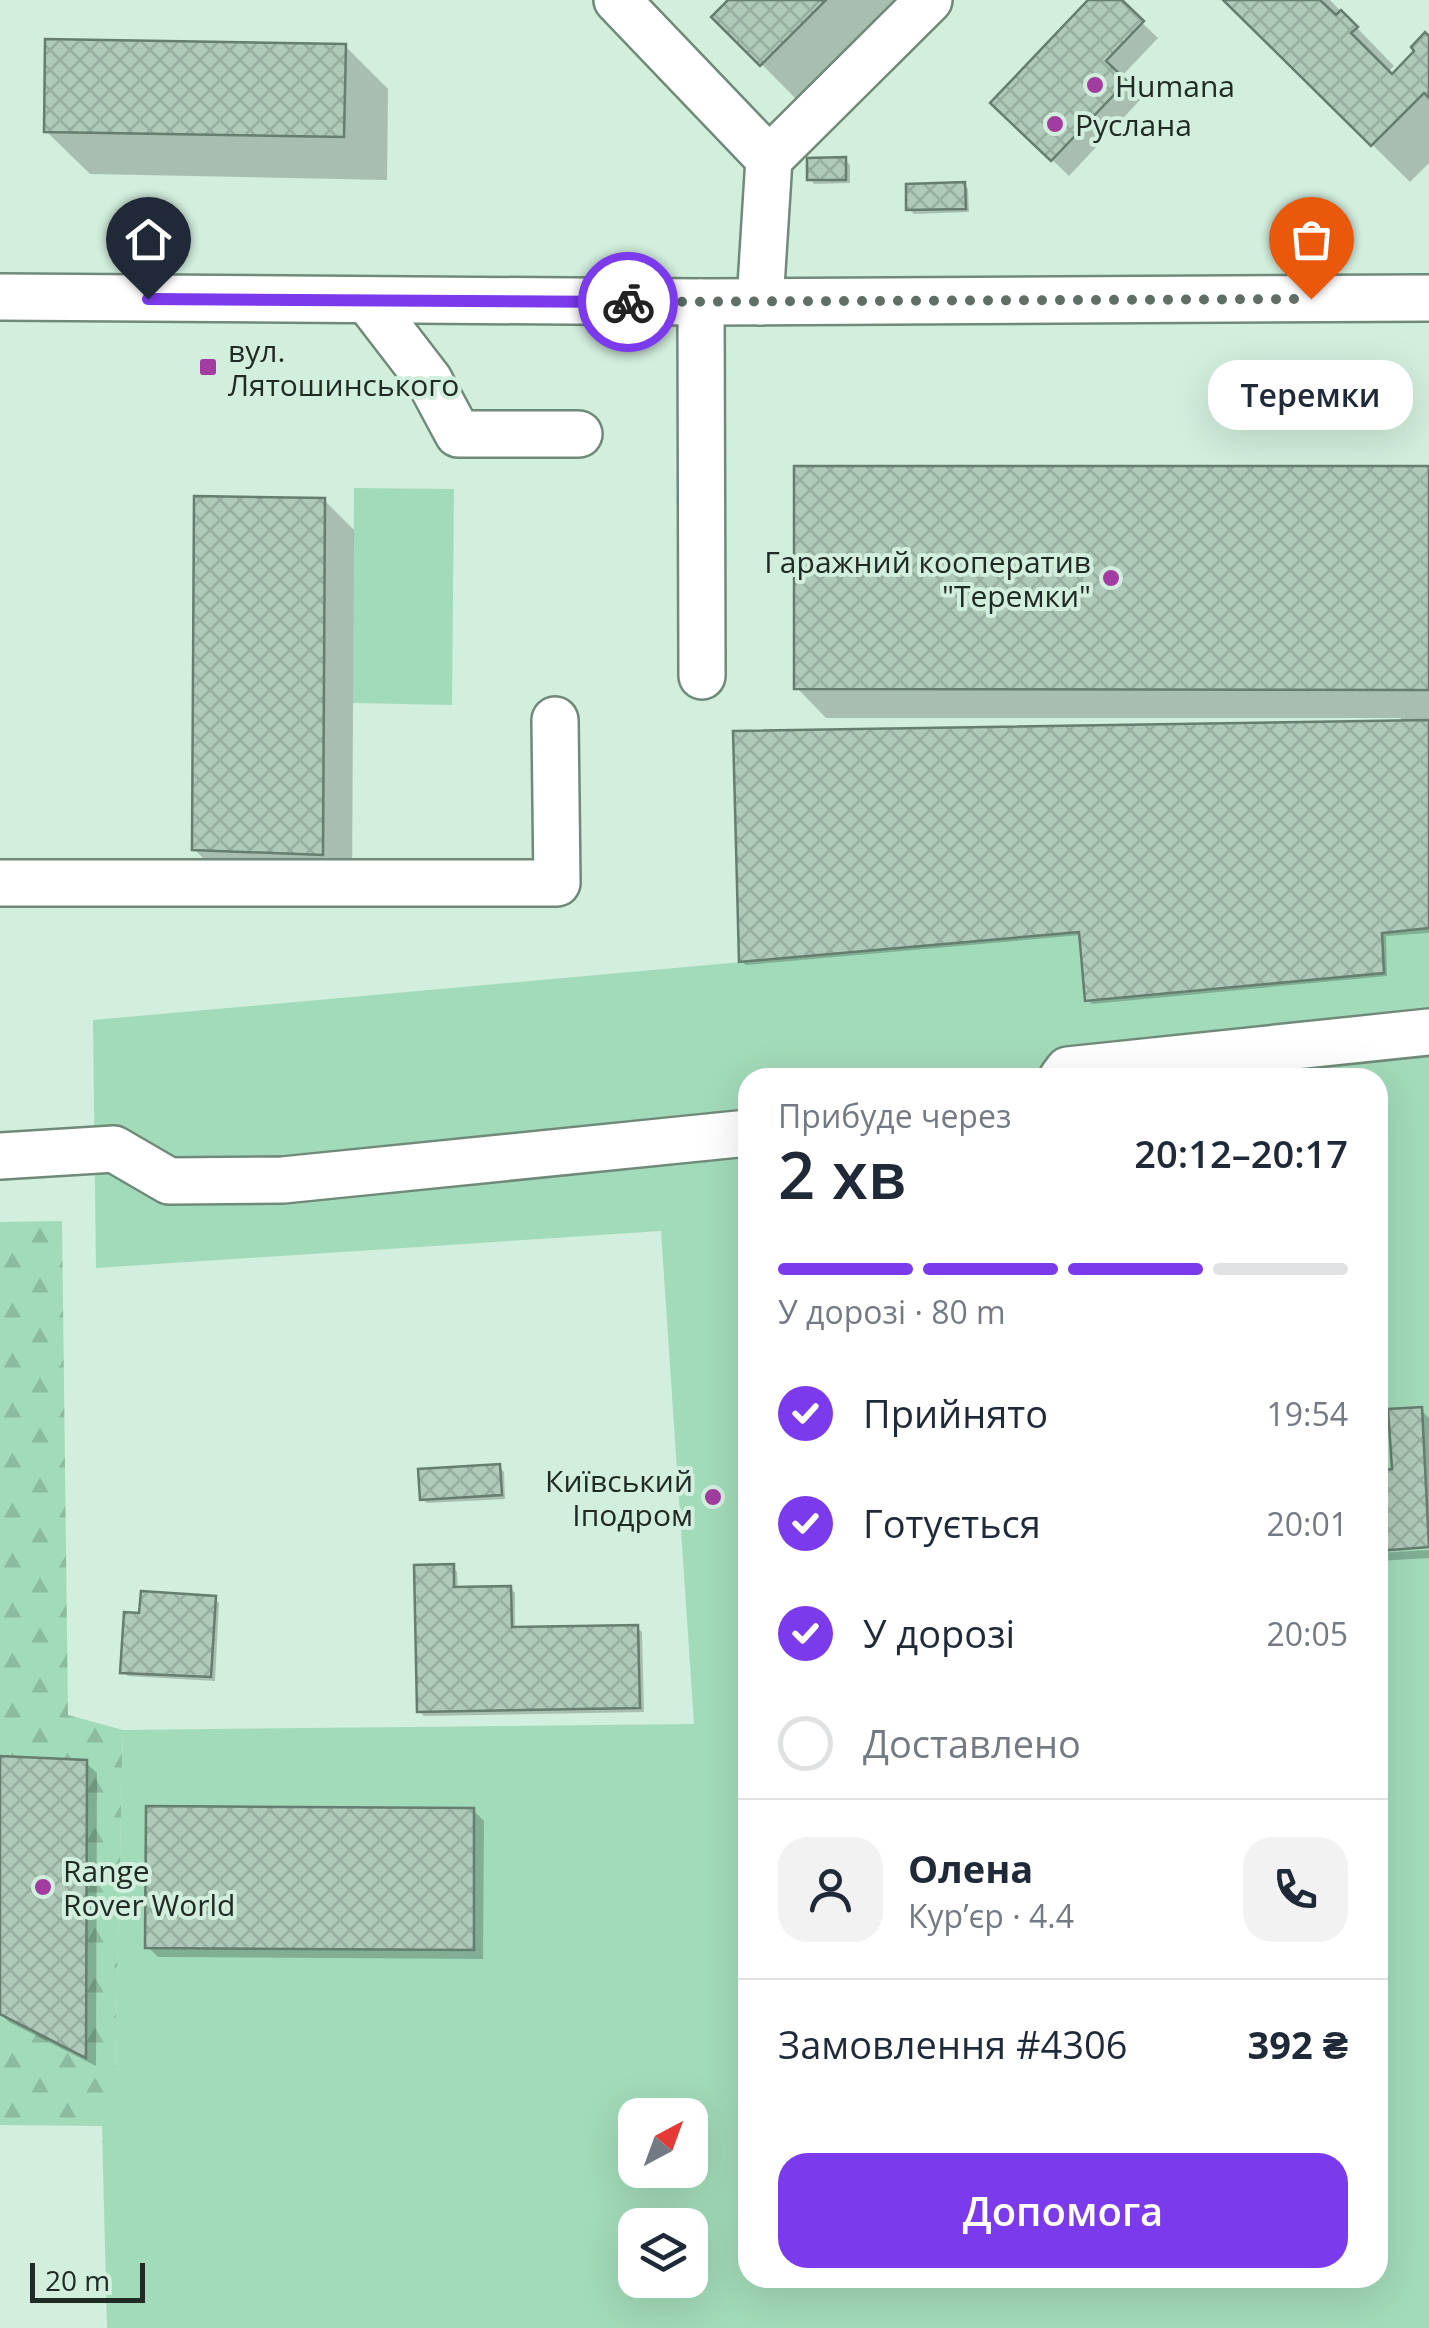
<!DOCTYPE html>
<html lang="uk">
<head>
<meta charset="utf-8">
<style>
  body { margin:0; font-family:"Open Sans",sans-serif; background:#f2f2f3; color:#1f2937; height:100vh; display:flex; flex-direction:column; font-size:38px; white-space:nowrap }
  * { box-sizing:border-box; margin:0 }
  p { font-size:32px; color:#747a83 }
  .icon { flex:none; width:55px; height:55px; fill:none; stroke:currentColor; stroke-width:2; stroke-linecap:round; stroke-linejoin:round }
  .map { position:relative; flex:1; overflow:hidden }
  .details { position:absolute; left:738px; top:1068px; width:650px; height:1220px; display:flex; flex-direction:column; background:#fff; border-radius:30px; box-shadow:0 10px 40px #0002 }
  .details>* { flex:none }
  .needle { width:65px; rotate:41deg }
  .buttons { position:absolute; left:618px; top:2098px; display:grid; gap:20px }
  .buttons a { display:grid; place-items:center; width:90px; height:90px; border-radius:20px; background:#fff; box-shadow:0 10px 40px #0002; font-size:50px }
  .scale { position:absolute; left:30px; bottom:25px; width:115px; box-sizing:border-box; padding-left:10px; border:5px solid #212b25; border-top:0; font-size:28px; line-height:35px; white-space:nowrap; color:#212b25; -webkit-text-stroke:8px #d2eedd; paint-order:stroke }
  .pin { position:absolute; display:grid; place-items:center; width:85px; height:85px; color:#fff; margin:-102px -42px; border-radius:50% 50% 50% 0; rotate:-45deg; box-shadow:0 0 10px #0007 }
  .pin .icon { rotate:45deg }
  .courier { position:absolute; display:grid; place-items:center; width:100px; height:100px; margin:-50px; border:8px solid #7c3aed; border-radius:50%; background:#fff; color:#222; box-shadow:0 2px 12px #0007 }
  .bubble { position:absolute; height:70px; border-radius:30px; background:#fff; box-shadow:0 10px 40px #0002; font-size:32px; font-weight:600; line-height:70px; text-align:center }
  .summary em { font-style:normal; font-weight:600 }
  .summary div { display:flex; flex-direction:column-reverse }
  .summary { display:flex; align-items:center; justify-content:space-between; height:170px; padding:0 40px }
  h1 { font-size:65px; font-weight:600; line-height:75px }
  .bar { display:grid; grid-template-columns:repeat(4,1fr); gap:15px 10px; align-content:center; height:120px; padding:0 40px }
  .bar i { height:12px; border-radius:8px; background:#e0e1e3 }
  .bar .active { background:#7c3aed }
  .bar p { grid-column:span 4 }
  .line { display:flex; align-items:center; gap:25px; padding:0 40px; border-top:2px solid #e0e1e3 }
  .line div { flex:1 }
  .round { display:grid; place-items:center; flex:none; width:105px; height:105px; border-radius:30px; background:#f2f2f3 }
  ol { padding:0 40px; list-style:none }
  li { display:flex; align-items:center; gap:30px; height:110px }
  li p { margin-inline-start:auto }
  li .icon { padding:10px; border-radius:50%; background:#7c3aed; color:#fff; stroke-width:4 }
  li:last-child { color:#747a83 }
  li i { width:55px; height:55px; border:5px solid #e0e1e3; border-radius:50% }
  .action { display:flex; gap:20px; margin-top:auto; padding:20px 40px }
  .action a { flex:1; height:115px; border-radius:30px; background:#7c3aed; color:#fff; font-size:40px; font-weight:600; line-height:115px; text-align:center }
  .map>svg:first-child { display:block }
  .forest { fill:url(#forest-firs) }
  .garden { fill:#a2dbb9; fill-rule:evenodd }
  .shadow { fill:#0003 }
  .building { fill:url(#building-cross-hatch); stroke:#657e6f; stroke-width:2.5 }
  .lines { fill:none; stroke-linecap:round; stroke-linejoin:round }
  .minor-casing { stroke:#708a7a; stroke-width:50 }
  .minor { stroke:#fff; stroke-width:45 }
  .done { stroke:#5f6f65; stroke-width:10; stroke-dasharray:0 18 }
  .route { stroke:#7c3aed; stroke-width:12 }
  .poi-dot { fill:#a33ca0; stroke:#d2eedd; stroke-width:4 }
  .labels { text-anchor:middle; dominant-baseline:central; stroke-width:8; stroke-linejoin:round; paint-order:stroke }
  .poi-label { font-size:30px; fill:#212b25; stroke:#d2eedd; text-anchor:start }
</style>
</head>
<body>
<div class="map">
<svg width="1429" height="2328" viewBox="0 0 1429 2328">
  <defs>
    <pattern id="forest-firs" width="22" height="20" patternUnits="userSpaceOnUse" patternTransform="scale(2.5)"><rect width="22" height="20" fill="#a2dbb9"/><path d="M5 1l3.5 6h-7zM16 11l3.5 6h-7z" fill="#8bbc9f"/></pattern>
    <pattern id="building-cross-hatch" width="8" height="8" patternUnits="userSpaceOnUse" patternTransform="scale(2.5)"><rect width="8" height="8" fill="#afcab9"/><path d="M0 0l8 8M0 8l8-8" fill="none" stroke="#96ae9f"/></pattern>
  </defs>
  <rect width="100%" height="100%" fill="#d2eedd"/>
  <!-- forest -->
  <polygon class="forest" points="62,1221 68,1715 123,1730 115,2078 135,2328 107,2328 102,2126 0,2125 0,1222"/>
  <!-- garden -->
  <g class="garden">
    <polygon points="354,488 454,489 452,705 353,703"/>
    <path d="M1429 928V2328H109L123 1730 694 1724 661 1231 96 1268 93 1020 1079 932 1085 1000 1384 972 1382 933ZM748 1078H1378V2278H748ZM635 2115H690V2170H635ZM635 2225H690V2280H635Z"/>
  </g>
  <!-- shadow -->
  <g class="shadow">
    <polygon points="731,0 901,0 799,102 715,17"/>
    <polygon points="1092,0 1118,0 1158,38 1120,78 1141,99 1069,176 994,103"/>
    <polygon points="1226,0 1330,0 1394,66 1387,73 1392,77 1429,40 1429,163 1410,182"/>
    <polygon points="345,46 388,89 387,180 90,174 46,131"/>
    <polygon points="845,160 850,165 850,183 814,184 810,179"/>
    <polygon points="964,184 968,189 969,212 914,214 909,209"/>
    <polygon points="1429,469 1429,933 1386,936 1387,976 1092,1004 1087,999 1081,935 746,965 741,961 1401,723 1401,718 826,718 797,688"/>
    <polygon points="324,500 354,530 352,883 224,879 194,849"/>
    <polygon points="1378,1118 1388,1161 1378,1163"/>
    <polygon points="1378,1369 1381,1372 1384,1397 1378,1398"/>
    <polygon points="1421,1410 1429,1418 1429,1545 1378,1548 1378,1473 1395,1472"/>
    <polygon points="499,1467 504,1472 505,1499 427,1503 422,1499"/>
    <polygon points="1429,1550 1429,1558 1378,1561 1378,1553"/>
    <polygon points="453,1567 457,1572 458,1589 510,1588 515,1593 515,1630 637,1628 642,1632 644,1712 424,1716 419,1711"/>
    <polygon points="214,1598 219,1603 215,1681 128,1676 123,1672 142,1616"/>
    <polygon points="86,1763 97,1773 96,2066 9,2022 0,2013 0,1848"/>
    <polygon points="473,1810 484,1821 483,1959 158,1957 148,1947"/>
  </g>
  <!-- building -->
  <g class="building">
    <polygon points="728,0 826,0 760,66 711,17"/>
    <polygon points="1088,0 1122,0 1144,21 1106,61 1127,81 1051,161 990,103"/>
    <polygon points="1223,0 1320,0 1336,15 1341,10 1358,27 1351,33 1392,74 1414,51 1411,47 1425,32 1429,36 1429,98 1424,93 1371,146"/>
    <polygon points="45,39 346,44 344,137 44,132"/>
    <polygon points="846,157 846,180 807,180 807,158"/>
    <polygon points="965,182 966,209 906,210 906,184"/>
    <polygon points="794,466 1429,466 1429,690 794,689"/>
    <polygon points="194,496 325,498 323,855 192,850"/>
    <polygon points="1429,720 1429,928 1382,933 1384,973 1085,1001 1079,932 739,962 733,731"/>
    <polygon points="1422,1407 1429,1547 1378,1551 1378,1470 1392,1469 1388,1409"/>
    <polygon points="500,1464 502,1495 420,1500 418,1469"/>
    <polygon points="454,1564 454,1587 511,1586 512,1627 638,1625 640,1708 417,1712 414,1565"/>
    <polygon points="141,1591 216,1596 211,1677 120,1673 124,1612 139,1613"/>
    <polygon points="0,1756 87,1760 86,2058 0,2014"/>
    <polygon points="146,1806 474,1808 474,1950 145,1948"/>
  </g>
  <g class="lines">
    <!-- minor casing -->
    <g class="minor-casing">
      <g id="minor">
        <polyline points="617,0 769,159"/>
        <polyline points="0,297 701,302 1429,298"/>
        <polyline points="369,302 429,380 458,434 579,434"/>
        <polyline points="701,302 702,676"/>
        <polyline points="760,302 769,159 929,0"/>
        <polyline points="0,883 557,883 555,720"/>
        <polyline points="1062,1078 1068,1070 1429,1032"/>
        <polyline points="0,1156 114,1149 169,1181 283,1180 748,1133"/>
      </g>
    </g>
    <!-- minor -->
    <use href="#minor" class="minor"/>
  </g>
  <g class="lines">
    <!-- done -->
    <polyline class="done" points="628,302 1311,299"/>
    <!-- route -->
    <polyline class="route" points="148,299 628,302"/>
  </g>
  <!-- markers -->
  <g class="poi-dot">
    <circle cx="1095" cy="85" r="10"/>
    <circle cx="1055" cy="124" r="10"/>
    <rect x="198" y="357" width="20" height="20" rx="5"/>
    <circle cx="1111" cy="578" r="10"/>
    <circle cx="713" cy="1497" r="10"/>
    <circle cx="43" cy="1887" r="10"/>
  </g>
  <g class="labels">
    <!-- poi labels -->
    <g class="poi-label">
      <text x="1115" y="85">Humana</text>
      <text x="1075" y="124">Руслана</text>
      <text x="228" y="350">вул.<tspan x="228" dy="34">Лятошинського</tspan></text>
      <text x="1091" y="561" text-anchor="end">Гаражний кооператив<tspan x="1091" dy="34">"Теремки"</tspan></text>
      <text x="693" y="1480" text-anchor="end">Київський<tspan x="693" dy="34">Іподром</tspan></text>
      <text x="63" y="1870">Range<tspan x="63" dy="34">Rover World</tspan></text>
    </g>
  </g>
</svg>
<div class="buttons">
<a><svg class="needle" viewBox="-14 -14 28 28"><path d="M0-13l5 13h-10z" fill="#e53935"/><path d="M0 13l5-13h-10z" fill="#747a83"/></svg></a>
<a><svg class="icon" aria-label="layers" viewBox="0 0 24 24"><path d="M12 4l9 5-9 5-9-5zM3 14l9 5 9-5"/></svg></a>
</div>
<div class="scale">20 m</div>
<div class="pin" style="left:1311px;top:299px;background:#ea580c"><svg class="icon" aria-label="bag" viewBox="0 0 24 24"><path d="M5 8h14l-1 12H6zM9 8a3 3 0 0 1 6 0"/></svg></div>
<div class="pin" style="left:148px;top:299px;background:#1f2937"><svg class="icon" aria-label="home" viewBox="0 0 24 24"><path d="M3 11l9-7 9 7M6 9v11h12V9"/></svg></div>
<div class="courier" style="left:628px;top:302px"><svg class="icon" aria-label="bike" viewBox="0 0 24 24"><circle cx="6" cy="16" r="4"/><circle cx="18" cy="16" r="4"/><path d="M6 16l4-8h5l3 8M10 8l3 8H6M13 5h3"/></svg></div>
<div class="bubble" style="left:1208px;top:360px;width:205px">Теремки</div>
<section class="details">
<div class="summary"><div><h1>2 хв</h1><p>Прибуде через</p></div><em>20:12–20:17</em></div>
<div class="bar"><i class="active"></i><i class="active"></i><i class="active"></i><i></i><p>У дорозі · 80 m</p></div>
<ol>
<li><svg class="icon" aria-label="check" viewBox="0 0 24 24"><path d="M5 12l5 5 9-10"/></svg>Прийнято<p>19:54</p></li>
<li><svg class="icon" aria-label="check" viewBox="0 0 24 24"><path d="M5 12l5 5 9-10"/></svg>Готується<p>20:01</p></li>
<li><svg class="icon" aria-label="check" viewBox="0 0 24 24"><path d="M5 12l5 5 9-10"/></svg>У дорозі<p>20:05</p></li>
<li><i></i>Доставлено</li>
</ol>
<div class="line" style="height:180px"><a class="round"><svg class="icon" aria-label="person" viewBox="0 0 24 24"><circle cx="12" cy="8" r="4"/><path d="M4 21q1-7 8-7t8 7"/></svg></a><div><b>Олена</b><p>Кур’єр · 4.4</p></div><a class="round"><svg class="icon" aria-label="phone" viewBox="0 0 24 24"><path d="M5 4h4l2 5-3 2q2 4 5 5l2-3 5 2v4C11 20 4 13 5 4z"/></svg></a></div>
<div class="line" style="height:130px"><div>Замовлення #4306</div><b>392 ₴</b></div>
<div class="action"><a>Допомога</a></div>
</section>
</div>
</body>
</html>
